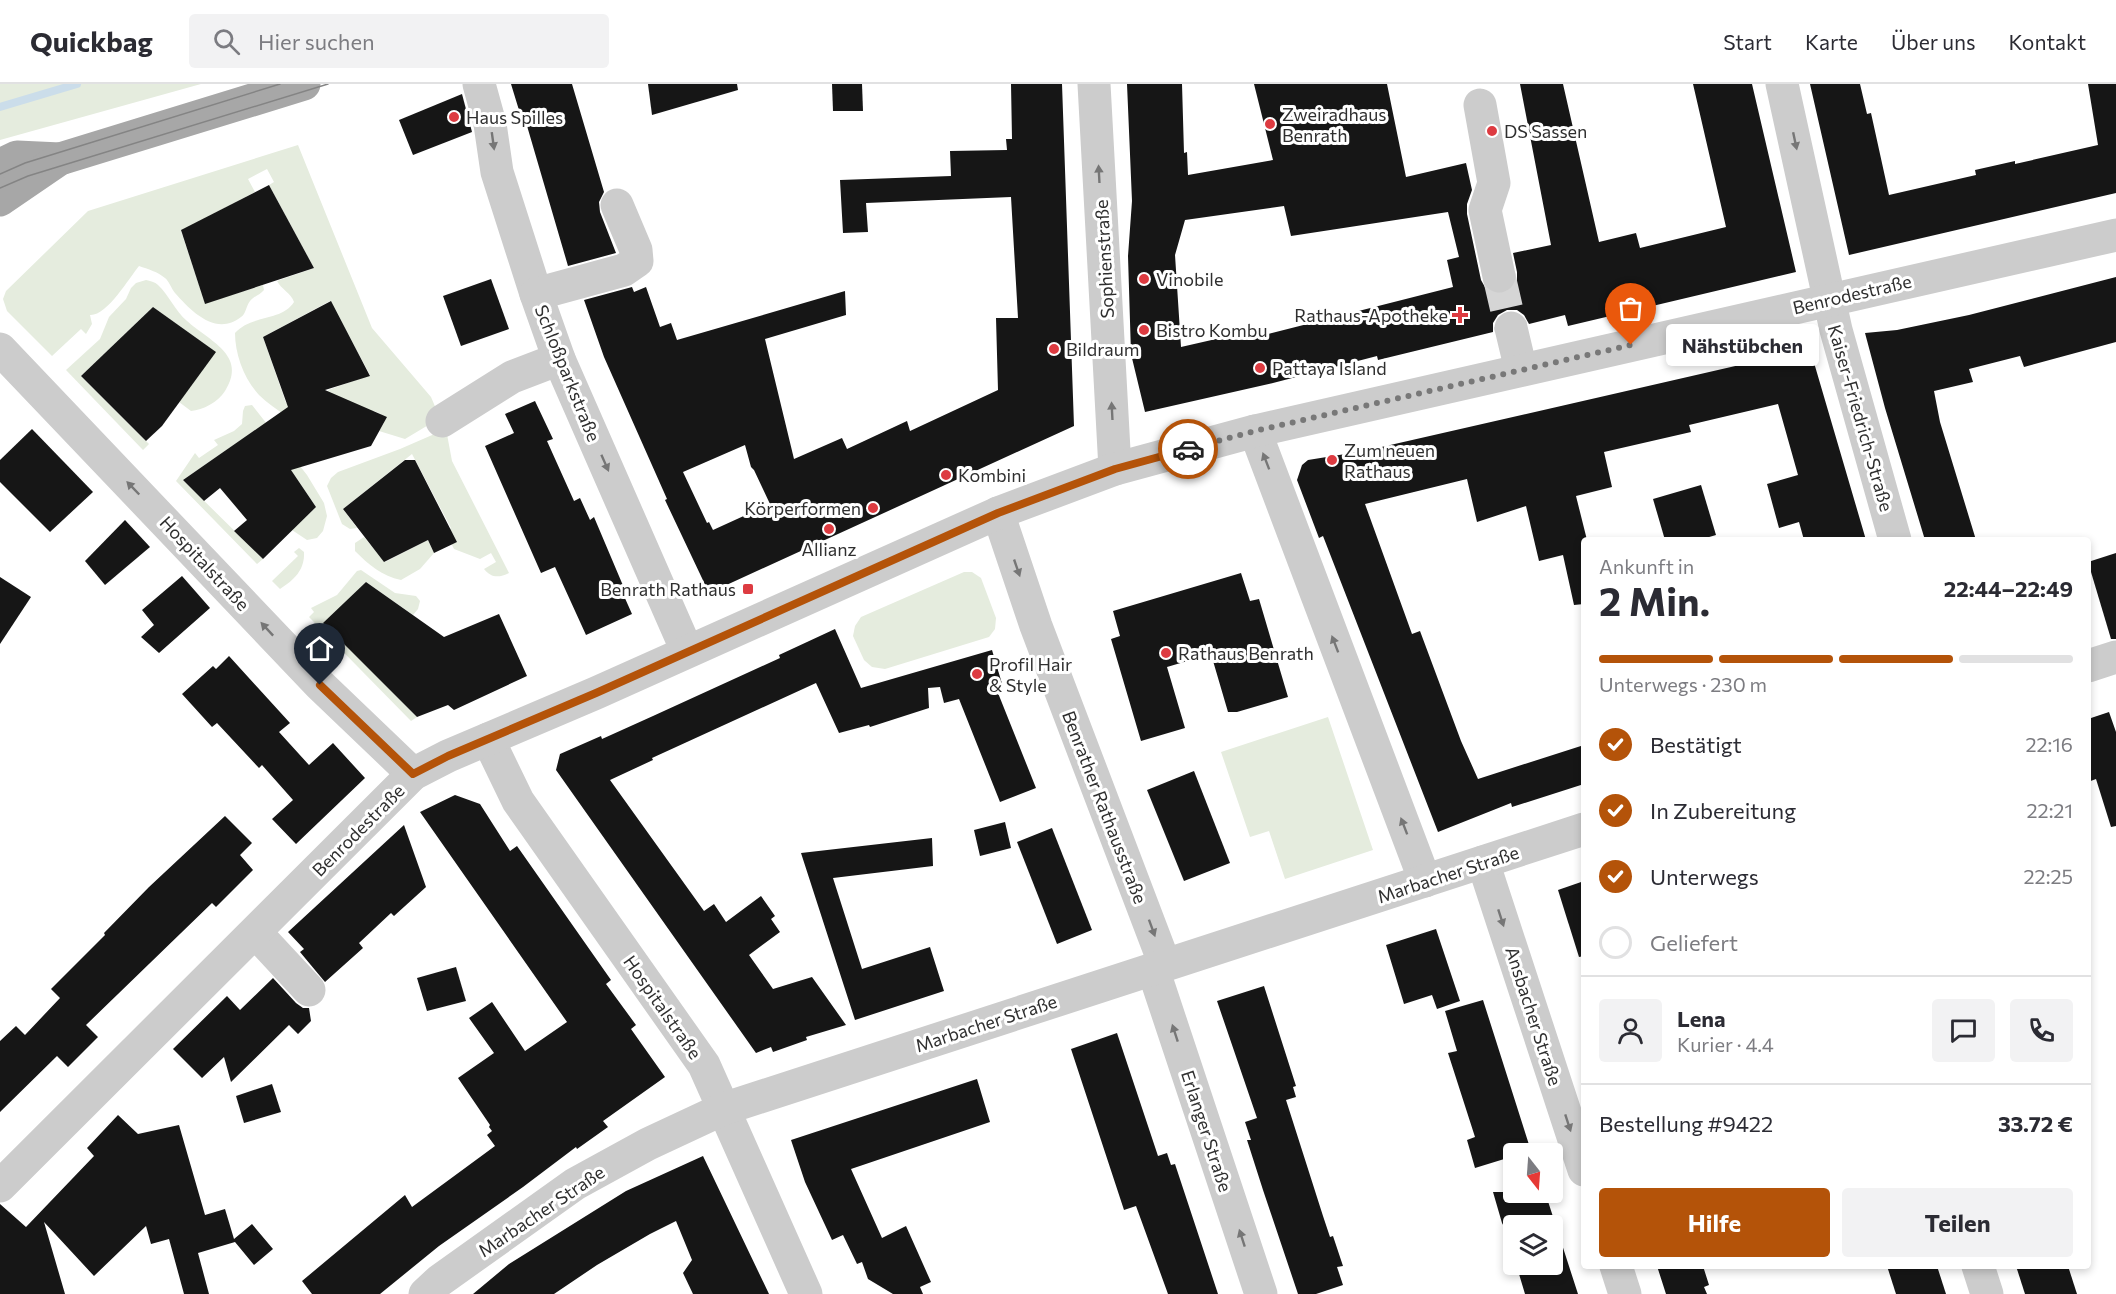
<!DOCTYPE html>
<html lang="de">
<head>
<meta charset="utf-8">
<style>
  body { margin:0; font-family:Commissioner,sans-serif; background:#f2f2f3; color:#2b2b33; height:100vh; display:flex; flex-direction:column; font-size:22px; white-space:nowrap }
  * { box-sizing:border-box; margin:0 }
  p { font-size:20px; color:#7c7c81 }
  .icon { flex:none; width:33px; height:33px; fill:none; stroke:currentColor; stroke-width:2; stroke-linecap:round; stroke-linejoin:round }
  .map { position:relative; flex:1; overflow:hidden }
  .side { position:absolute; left:1581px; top:453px; width:510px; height:732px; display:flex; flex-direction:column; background:#fff; border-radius:6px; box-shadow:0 3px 9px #0003 }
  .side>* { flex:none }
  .needle { width:39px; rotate:163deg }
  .controls { position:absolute; left:1503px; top:1059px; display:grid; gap:12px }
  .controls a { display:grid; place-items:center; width:60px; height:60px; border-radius:6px; background:#fff; box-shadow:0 3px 9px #0003; font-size:30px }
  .pin { position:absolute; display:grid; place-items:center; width:51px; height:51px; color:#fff; margin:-62px -26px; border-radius:50% 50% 50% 0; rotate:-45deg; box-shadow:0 0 6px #0007 }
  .pin .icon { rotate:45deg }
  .courier { position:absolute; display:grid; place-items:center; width:60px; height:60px; margin:-30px; border:4px solid #b45309; border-radius:50%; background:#fff; color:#222; box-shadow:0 2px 8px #0007 }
  .bubble { position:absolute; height:42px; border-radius:6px; background:#fff; box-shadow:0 3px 9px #0003; font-size:20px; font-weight:700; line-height:42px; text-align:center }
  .headline em { font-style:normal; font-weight:700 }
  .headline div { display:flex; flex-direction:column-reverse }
  .headline { display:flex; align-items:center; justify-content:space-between; height:102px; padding:0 18px }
  h1 { font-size:39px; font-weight:700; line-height:45px }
  .bar { display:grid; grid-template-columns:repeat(4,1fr); gap:9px 6px; align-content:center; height:72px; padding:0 18px }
  .bar i { height:8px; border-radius:4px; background:#e1e1e2 }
  .bar .on { background:#b45309 }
  .bar p { grid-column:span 4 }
  .line { display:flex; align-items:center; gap:15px; padding:0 18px; border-top:2px solid #e1e1e2 }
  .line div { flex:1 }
  .round { display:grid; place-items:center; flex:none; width:63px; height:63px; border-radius:6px; background:#f2f2f3 }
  ol { padding:0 18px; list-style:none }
  li { display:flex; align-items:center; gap:18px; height:66px }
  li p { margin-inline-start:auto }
  li .icon { padding:6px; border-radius:50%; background:#b45309; color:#fff; stroke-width:4 }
  li:last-child { color:#7c7c81 }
  li i { width:33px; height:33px; border:3px solid #e1e1e2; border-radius:50% }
  .primary-button { display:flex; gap:12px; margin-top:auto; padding:12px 18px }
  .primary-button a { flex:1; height:69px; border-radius:6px; background:#b45309; color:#fff; font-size:24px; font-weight:700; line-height:69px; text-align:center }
  .primary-button a+a { background:#f2f2f3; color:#2b2b33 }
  header { display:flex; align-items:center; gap:36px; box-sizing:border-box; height:84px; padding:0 30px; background:#fff; border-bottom:2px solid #e1e1e2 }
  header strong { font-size:28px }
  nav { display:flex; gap:33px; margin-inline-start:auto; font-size:21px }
  .search { width:420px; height:54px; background:#f2f2f3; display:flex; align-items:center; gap:15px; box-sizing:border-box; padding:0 21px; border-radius:6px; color:#7c7c81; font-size:22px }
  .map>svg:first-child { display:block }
  .green { fill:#e5ecde }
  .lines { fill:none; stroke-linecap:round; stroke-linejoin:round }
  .stream { stroke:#cbddea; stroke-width:8 }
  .building { fill:#161616; fill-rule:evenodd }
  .minor-tunnel { stroke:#d5d5d5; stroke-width:33; stroke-dasharray:33 16; stroke-linecap:butt }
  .minor { stroke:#ccc; stroke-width:33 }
  .major { stroke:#a7a7a7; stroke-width:33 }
  .tram { stroke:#848484; stroke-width:1.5 }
  .oneway { fill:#767676 }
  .done { stroke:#787878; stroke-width:6; stroke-dasharray:0 10.8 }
  .route { stroke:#b45309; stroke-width:8 }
  .poi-dot { fill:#dd3b41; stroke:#fff; stroke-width:2 }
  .labels { text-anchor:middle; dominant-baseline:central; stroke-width:6; stroke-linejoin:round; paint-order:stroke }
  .poi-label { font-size:18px; fill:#2f2f2f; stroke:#fff; text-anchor:start }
  .street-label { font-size:18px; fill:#2f2f2f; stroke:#fff }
</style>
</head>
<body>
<header>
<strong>Quickbag</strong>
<div class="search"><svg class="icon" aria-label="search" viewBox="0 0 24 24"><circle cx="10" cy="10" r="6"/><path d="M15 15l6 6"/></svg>Hier suchen</div>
<nav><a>Start</a><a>Karte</a><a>Über uns</a><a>Kontakt</a></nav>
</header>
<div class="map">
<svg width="2116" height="1210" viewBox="0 0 2116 1210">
  <rect width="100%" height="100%" fill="#fff"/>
  <!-- green -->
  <g class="green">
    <polygon points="0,0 201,0 0,56"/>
    <path d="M298 61 372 244 431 313 440 334 405 355 379 347 384 339 381 330 374 327 361 331 329 310 328 306 370 291 330 217 263 253 286 319 309 312 286 332C277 325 267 319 259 311 244 295 235 270 235 249 252 230 281 238 294 218 291 209 281 205 277 197L314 184 269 101 274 98 267 85 248 95 255 108 181 147 205 219 263 201 264 206C260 211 254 212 250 217 246 222 246 230 241 233 216 253 191 227 175 209 171 204 169 197 165 194 158 188 148 185 139 182 129 194 107 232 90 231L92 240 86 250 81 245 52 272 7 227 3 215 6 207 88 127Z"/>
    <path d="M146 196C150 197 155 198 158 201 169 211 175 227 187 237 209 257 248 271 225 307 218 318 203 326 191 327L179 318 215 268 153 223 81 292 149 360 143 366 66 286 100 255 109 233 126 215 131 204 136 199Z"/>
    <polygon points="252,321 307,391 324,419 327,432 323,447 317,454 307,456 292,446 316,423 261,342 183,396 263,475 257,480 176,397 195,369 199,374 218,361 214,356 234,347 242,340 243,327 245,322"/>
    <path d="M446 345 452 377 509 489C499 494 491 494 484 485L496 478 491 469 480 475 454 465 445 447 451 444 412 370 343 425 357 444 350 445 342 440 327 402 331 394 338 388 400 365Z"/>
    <path d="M364 453 385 478 428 456 434 469 420 485 401 496C382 492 369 481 355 467V459Z"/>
    <path d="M299 464 304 468C305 486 294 496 280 505L272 497 298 472 294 468Z"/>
    <polygon points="361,486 395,509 416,512 420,517 418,525 413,531 366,498 324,539 417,633 411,637 309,533 314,528 311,524 337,511 357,487"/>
    <polygon points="964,488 972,488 981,494 996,534 995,545 989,553 885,585 872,583 864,576 853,552 855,542 861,533"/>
    <polygon points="1328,633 1373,766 1285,795 1269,747 1250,753 1221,668"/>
  </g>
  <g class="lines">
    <!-- stream -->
    <polyline class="stream" points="0,23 77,0"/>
  </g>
  <!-- building -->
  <g class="building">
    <polygon points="511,0 572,0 604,108 599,118 600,128 616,169 568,182 525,35 522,36"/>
    <polygon points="648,0 737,0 738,6 652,31"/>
    <polygon points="832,0 862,0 863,27 833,27"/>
    <path d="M1011 0H1062L1074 342 709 509 665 416 667 415 604 273 584 216 632 203 634 208 646 203 660 243 671 239 677 256 845 207 846 231 765 255 794 375 842 354 847 365 907 337 910 347 998 306 996 234H1018L1011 113 866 119 868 148 843 149 840 96 951 92 950 67 1007 66 1006 55H1012ZM745 361 751 383 754 386 770 420 713 446 709 438 707 439 683 388Z"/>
    <path d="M1127 0H1182L1184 69 1187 68 1188 91 1273 76 1254 0H1387L1406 93 1466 79 1472 106 1467 120V130L1481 196 1486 205 1493 210H1502L1512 206 1517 197V188L1513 169 1551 161 1520 0H1563L1599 158 1636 149 1640 164 1726 143 1693 0H1752L1796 188 1568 242 1565 231 1529 240 1524 231 1517 226H1507L1498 231 1493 239V248L1378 276 1377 272 1273 299 1145 328 1131 270 1128 172 1132 117ZM1284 122 1291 152 1448 128 1459 173 1447 176 1453 203 1252 254 1251 247 1181 263 1175 171 1185 136Z"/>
    <polygon points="1810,0 1860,0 1867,30 1871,29 1889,111 1976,91 1975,86 2015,77 2015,80 2098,61 2088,0 2116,0 2116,109 1849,171"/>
    <polygon points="462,10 472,48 413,71 399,36"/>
    <polygon points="269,101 314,184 205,220 181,146"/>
    <polygon points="2116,193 2116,258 2024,283 2020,272 1969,285 1973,298 1934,307 1940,338 1976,456 1925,456 1885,324 1865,249 1897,246 1969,231"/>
    <polygon points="491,195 509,245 461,262 443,212"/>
    <polygon points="331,217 370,292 325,306 387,333 371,362 291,386 316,423 263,475 234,447 247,436 220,404 204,417 183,396 288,323 263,253"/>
    <polygon points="153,223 216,268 162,342 146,357 81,292"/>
    <polygon points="1810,265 1866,456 1804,456 1799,438 1779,444 1767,400 1798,391 1778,320 1689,341 1691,348 1604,368 1612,403 1576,412 1587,456 1584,456 1584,520 1574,521 1563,471 1539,477 1526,422 1477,438 1467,395 1365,420 1412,550 1420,547 1461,657 1478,695 1584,661 1584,700 1512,723 1511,719 1438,748 1323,452 1319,454 1297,396 1302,381 1308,376 1364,367"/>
    <polygon points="535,317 553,355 547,357 574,417 580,414 590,436 594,433 627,511 624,512 632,530 586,551 555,483 541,489 485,362 514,349 505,330"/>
    <polygon points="32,345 93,408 50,448 0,398 0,376"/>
    <polygon points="405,376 415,376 457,458 434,469 428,456 384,478 343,425"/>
    <polygon points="1701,401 1716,451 1699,456 1665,456 1653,415"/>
    <polygon points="125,436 150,463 105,501 85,477"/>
    <polygon points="2116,469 2116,555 2111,555 2088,478"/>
    <polygon points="1241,489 1250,517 1259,515 1288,613 1237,628 1228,628 1211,570 1167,583 1185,644 1141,657 1111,555 1120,552 1113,527"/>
    <polygon points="182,492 210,524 159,569 141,553 154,541 142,526"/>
    <polygon points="0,493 31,513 0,560"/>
    <polygon points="366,498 444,553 499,530 527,592 454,626 448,621 417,633 323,539"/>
    <polygon points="835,545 861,604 992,566 1003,603 996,604 1036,704 1000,718 959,615 944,619 940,603 928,604 929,624 870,643 869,641 839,649 816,599 652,674 653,676 610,696 704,827 714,820 726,838 761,812 775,832 771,835 780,848 749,871 773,905 812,893 846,941 806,953 807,956 773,968 771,963 756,969 556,686 560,670 601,652 602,655 653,632 780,574 779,571"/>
    <polygon points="229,572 290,639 279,648 309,681 333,659 365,694 296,760 272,735 293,716 262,681 259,684 217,639 212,643 182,610 213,582 216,585"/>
    <polygon points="2109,628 2116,648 2116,742 2111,743 2096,695 2088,698 2088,635"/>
    <polygon points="1194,687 1230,779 1184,797 1147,706"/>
    <polygon points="455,711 480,720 510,767 517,762 611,896 606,900 636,941 631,945 665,993 603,1037 608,1043 577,1065 576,1063 523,1103 439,1162 380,1210 312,1210 302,1197 405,1111 412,1123 495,1062 487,1051 492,1047 489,1043 490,1041 458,994 494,969 469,934 492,918 525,967 567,938 420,728"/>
    <polygon points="225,732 252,759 240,771 253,786 216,823 212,819 86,941 98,953 68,983 57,972 0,1028 0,957 16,942 25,951 60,914 51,905 105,851 104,849 149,803"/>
    <polygon points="1005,738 1011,764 980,772 974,746"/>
    <polygon points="404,741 426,803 394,832 391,829 359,859 363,864 325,898 300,868 304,865 288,848"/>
    <polygon points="1052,744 1092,846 1057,860 1017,758"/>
    <polygon points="932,754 933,782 833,794 862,885 930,863 944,907 855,936 801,769"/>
    <polygon points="1584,797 1584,872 1579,873 1558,806"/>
    <polygon points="1436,845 1460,917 1437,925 1432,911 1404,920 1386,861"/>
    <polygon points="456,883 466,917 427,927 417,894"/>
    <polygon points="273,894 296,919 303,924 309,924 311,937 298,950 289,941 231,998 224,973 202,994 173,965 227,912 240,926"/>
    <polygon points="1264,902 1296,1002 1293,1003 1296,1013 1286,1016 1323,1132 1330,1153 1333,1152 1343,1182 1337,1183 1343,1201 1316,1210 1298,1210 1263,1106 1247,1056 1251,1056 1245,1038 1257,1034 1217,917"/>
    <polygon points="1483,916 1531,1067 1514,1070 1514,1072 1475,1084 1467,1056 1475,1053 1448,969 1457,967 1445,927"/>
    <polygon points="1117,949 1158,1072 1167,1069 1171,1081 1175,1080 1218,1210 1168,1210 1136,1122 1124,1126 1071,965"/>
    <polygon points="977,995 990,1038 851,1085 882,1154 906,1142 931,1198 920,1203 923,1210 893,1210 868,1195 862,1178 857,1180 843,1151 832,1156 805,1098 791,1056"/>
    <polygon points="272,1000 281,1028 244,1039 236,1012"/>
    <polygon points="118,1031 138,1050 179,1041 205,1131 225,1125 234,1155 252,1140 273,1165 254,1181 235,1158 198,1169 209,1210 184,1210 169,1155 151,1160 146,1142 94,1192 44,1138 65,1210 0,1210 0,1120 26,1143 94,1072 87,1064"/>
    <polygon points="703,1072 769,1210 693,1210 683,1189 692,1176 676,1137 650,1150 597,1181 554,1210 473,1210 509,1180 626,1107"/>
    <polygon points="1493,1108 1545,1108 1578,1210 1525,1210 1516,1180 1552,1180 1552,1142 1514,1142 1514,1174 1507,1155 1510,1154 1502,1139"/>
    <polygon points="1657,1182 1703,1182 1709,1201 1704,1203 1707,1210 1666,1210"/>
    <polygon points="1887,1182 1937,1182 1946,1210 1896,1210"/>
    <polygon points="2016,1182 2068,1182 2077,1210 2025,1210"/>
  </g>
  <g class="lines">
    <!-- minor-tunnel -->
    <polyline class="minor-tunnel" points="1499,192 1511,244"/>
    <!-- minor -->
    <g class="minor">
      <polyline points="479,0 490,40 497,88 536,210 559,275 687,567"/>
      <polyline points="1094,0 1115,385"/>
      <polyline points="1782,0 1836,246 1895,456"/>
      <polyline points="1480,21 1494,99 1485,126 1499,192"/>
      <polyline points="536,210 624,186 637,177 636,166 617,121"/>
      <polyline points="1511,244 1521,286"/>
      <polyline points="0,265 320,601 413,690"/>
      <polyline points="442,337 512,293 559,275"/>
      <polyline points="1255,347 1425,797"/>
      <polyline points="998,429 1036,542 1165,881"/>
      <polyline points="2088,582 2116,573"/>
      <polyline points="488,655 518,717 704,981 806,1210"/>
      <polyline points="1483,778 1584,1086"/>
      <polyline points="256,849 309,906"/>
      <polyline points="1153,885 1261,1210"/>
      <polyline points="0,1102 413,690 448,672 596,609 998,429 1115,385 1255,347 2116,151"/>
      <polyline points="1616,1182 1625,1210"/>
      <polyline points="1978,1182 1987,1210"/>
      <polyline points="425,1210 439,1197 575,1100 648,1060 723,1025 1584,745"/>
    </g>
    <!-- major -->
    <g class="major">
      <polyline points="0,81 17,73 60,75"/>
      <polyline points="0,116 60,75 304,0"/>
    </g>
    <!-- tram -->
    <g class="tram">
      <polyline points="0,90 25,79 280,0"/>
      <polyline points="0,104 28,92 328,0"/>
    </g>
  </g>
  <!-- one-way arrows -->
  <defs><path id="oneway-solid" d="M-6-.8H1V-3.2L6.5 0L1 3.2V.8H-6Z" transform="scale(1.5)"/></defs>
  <g class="oneway">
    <use href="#oneway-solid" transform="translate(493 57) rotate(82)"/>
    <use href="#oneway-solid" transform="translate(1795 57) rotate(78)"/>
    <use href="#oneway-solid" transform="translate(1099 90) rotate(-93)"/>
    <use href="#oneway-solid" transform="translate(1112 327) rotate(-93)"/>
    <use href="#oneway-solid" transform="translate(1266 377) rotate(-111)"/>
    <use href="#oneway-solid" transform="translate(605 379) rotate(66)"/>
    <use href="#oneway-solid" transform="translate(133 404) rotate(-134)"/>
    <use href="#oneway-solid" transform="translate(1017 484) rotate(71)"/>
    <use href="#oneway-solid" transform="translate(267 545) rotate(-133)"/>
    <use href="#oneway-solid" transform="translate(1335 560) rotate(-111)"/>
    <use href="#oneway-solid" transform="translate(1404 742) rotate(-111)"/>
    <use href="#oneway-solid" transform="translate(1501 834) rotate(72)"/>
    <use href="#oneway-solid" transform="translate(1152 844) rotate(70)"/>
    <use href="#oneway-solid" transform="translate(1175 949) rotate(-108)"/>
    <use href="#oneway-solid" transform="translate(1568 1039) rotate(72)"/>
    <use href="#oneway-solid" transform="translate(1242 1154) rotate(-108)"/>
  </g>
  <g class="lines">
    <!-- done -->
    <polyline class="done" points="1188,365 1255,347 1631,261"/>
    <!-- route -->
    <polyline class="route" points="320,601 413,690 448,672 596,609 998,429 1115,385 1188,365"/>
  </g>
  <!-- markers -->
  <g class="poi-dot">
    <circle cx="454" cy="33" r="6"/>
    <circle cx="1270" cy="40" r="6"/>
    <circle cx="1492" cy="47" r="6"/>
    <circle cx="1144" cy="195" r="6"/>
    <path d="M1457 222h6v6h6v6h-6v6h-6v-6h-6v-6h6z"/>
    <circle cx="1144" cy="246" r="6"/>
    <circle cx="1054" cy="265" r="6"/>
    <circle cx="1260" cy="284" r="6"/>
    <circle cx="1332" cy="376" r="6"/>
    <circle cx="946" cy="391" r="6"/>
    <circle cx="873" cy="424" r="6"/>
    <circle cx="829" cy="445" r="6"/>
    <rect x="742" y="499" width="12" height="12" rx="3"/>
    <circle cx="1166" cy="569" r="6"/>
    <circle cx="977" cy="590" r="6"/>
  </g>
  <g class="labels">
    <!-- poi labels -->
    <g class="poi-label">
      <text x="1282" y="30">Zweiradhaus<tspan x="1282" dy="21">Benrath</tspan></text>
      <text x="466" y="33">Haus Spilles</text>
      <text x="1504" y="47">DS Sassen</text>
      <text x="1156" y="195">Vinobile</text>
      <text x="1448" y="231" text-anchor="end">Rathaus-Apotheke</text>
      <text x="1156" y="246">Bistro Kombu</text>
      <text x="1066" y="265">Bildraum</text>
      <text x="1272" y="284">Pattaya Island</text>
      <text x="1344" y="366">Zum neuen<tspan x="1344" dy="21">Rathaus</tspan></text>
      <text x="958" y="391">Kombini</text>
      <text x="861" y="424" text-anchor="end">Körperformen</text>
      <text x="829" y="465" text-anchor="middle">Allianz</text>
      <text x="736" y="505" text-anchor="end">Benrath Rathaus</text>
      <text x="1178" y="569">Rathaus Benrath</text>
      <text x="989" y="580">Profil Hair<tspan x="989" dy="21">&amp; Style</tspan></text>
    </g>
    <!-- street labels -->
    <g class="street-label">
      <text transform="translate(1104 175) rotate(-93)">Sophienstraße</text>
      <text transform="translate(1852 210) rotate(-13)">Benrodestraße</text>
      <text transform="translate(568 289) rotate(68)">Schloßparkstraße</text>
      <text transform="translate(1861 334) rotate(74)">Kaiser-Friedrich-Straße</text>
      <text transform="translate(205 479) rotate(47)">Hospitalstraße</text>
      <text transform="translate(1105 723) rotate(69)">Benrather Rathausstraße</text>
      <text transform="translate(358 746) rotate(-45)">Benrodestraße</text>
      <text transform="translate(1448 790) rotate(-18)">Marbacher Straße</text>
      <text transform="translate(663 923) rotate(55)">Hospitalstraße</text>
      <text transform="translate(1534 932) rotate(72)">Ansbacher Straße</text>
      <text transform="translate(986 939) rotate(-18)">Marbacher Straße</text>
      <text transform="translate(1207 1047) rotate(72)">Erlanger Straße</text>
      <text transform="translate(541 1127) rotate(-34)">Marbacher Straße</text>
    </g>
  </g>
</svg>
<div class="controls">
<a><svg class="needle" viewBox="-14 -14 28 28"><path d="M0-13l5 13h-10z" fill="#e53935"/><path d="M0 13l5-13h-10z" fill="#7c7c81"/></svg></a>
<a><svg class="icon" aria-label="layers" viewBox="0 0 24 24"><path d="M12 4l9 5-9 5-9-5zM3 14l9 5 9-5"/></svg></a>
</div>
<div class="pin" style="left:1631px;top:261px;background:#ea580c"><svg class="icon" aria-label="bag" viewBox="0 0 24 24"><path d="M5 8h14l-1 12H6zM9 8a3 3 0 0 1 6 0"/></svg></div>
<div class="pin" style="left:320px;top:601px;background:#1f2937"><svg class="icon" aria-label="home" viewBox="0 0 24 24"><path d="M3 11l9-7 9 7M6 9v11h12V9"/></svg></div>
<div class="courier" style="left:1188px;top:365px"><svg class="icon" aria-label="car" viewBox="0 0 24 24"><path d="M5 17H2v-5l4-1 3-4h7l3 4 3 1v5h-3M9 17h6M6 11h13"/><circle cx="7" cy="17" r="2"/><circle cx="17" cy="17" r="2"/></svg></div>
<div class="bubble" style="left:1666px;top:240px;width:153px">Nähstübchen</div>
<section class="side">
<div class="headline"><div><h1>2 Min.</h1><p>Ankunft in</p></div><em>22:44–22:49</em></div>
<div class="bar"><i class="on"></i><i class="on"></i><i class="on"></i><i></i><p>Unterwegs · 230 m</p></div>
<ol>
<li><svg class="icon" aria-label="check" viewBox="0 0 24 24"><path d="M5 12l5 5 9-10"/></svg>Bestätigt<p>22:16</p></li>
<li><svg class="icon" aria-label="check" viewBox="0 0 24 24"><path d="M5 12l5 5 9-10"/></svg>In Zubereitung<p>22:21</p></li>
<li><svg class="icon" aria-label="check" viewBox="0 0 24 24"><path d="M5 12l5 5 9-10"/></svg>Unterwegs<p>22:25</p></li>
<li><i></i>Geliefert</li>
</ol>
<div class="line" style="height:108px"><a class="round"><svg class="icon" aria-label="person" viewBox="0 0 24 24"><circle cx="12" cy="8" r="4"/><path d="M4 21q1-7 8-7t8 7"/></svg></a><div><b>Lena</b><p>Kurier · 4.4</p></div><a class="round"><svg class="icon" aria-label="chat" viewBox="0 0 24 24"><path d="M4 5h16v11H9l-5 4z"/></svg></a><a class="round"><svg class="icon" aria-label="phone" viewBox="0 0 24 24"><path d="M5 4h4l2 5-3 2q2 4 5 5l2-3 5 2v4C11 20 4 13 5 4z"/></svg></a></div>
<div class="line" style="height:78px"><div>Bestellung #9422</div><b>33.72 €</b></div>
<div class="primary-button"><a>Hilfe</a><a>Teilen</a></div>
</section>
</div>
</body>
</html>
